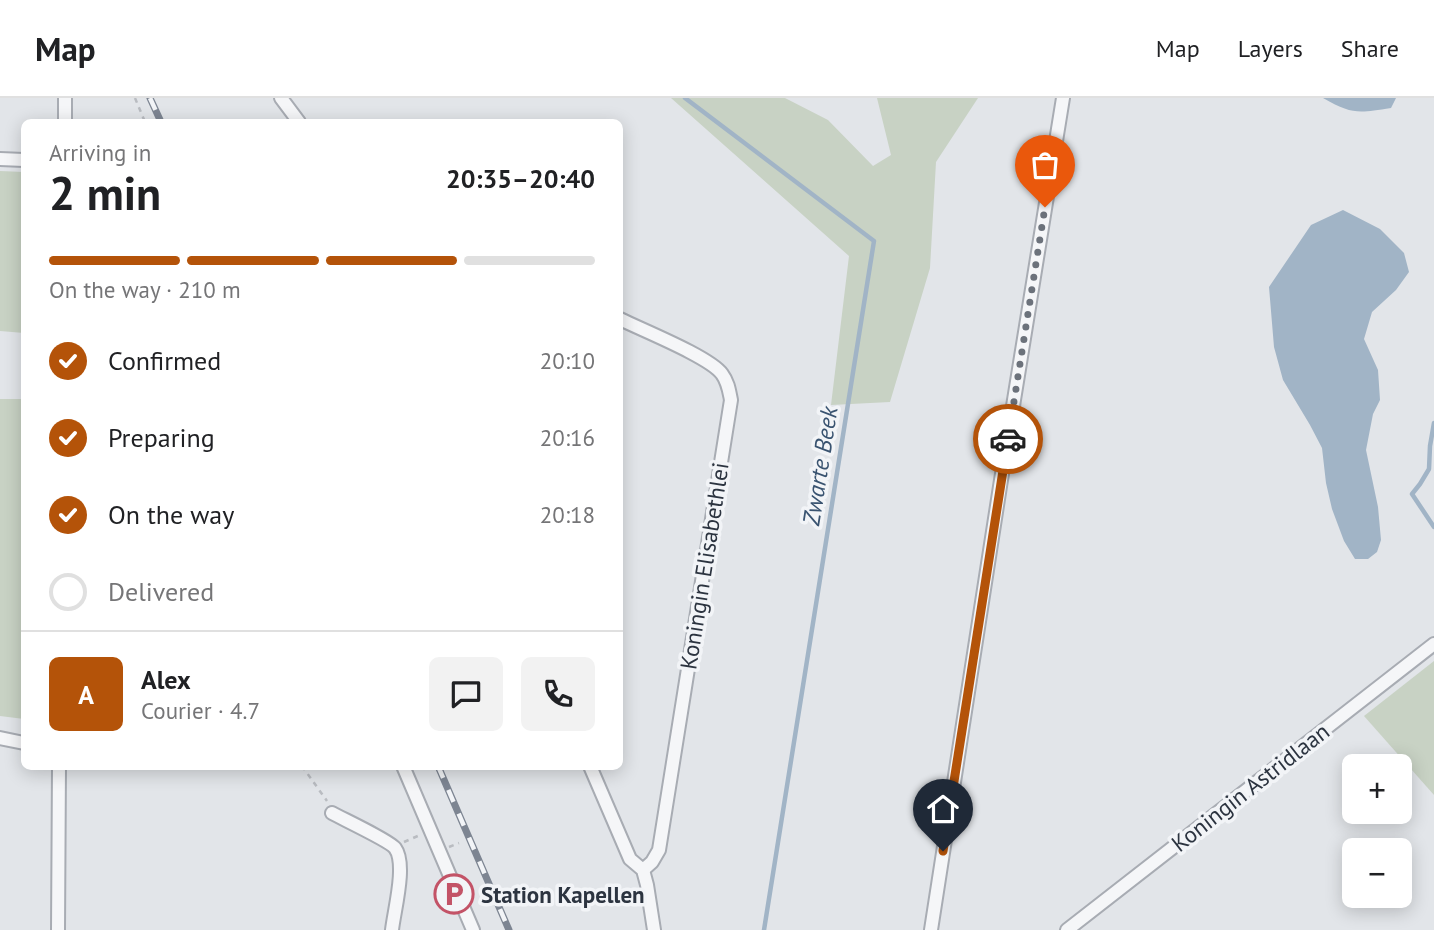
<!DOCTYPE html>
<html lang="en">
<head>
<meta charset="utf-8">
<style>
  body { margin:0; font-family:"PT Sans",sans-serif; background:#f2f2f2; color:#202124; height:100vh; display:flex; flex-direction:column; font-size:26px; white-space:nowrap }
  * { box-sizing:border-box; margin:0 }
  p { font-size:23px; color:#757577 }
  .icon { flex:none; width:38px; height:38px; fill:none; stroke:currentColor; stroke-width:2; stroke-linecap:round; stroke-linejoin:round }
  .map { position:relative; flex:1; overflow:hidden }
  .details { position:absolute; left:21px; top:21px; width:602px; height:651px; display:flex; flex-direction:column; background:#fff; border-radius:10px; box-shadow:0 4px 18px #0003 }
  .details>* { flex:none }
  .controls { position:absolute; left:1342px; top:656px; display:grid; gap:14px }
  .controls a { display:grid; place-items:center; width:70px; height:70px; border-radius:10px; background:#fff; box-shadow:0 4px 18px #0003; font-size:35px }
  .pin { position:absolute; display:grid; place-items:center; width:60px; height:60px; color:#fff; margin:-72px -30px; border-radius:50% 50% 50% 0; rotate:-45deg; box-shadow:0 0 7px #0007 }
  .pin .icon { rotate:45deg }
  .courier { position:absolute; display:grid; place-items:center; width:70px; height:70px; margin:-35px; border:5px solid #b45309; border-radius:50%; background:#fff; color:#222; box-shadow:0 2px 9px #0007 }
  .headline em { font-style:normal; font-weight:700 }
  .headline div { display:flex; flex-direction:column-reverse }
  .headline { display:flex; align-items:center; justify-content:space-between; height:119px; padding:0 28px }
  h1 { font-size:46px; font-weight:700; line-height:52px }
  .bar { display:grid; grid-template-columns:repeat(4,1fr); gap:10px 7px; align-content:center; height:84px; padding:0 28px }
  .bar i { height:9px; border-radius:5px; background:#e0e0e0 }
  .bar .on { background:#b45309 }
  .bar p { grid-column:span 4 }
  .line { display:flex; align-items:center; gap:18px; padding:0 28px; border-top:2px solid #e0e0e0 }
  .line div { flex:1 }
  .round { display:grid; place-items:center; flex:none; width:74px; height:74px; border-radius:10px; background:#f2f2f2 }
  ol { padding:0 28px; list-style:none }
  li { display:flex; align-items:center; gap:21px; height:77px }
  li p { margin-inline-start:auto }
  li .icon { padding:7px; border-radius:50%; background:#b45309; color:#fff; stroke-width:4 }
  li:last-child { color:#757577 }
  li i { width:38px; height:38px; border:4px solid #e0e0e0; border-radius:50% }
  header { display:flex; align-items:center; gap:42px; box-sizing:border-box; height:98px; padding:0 35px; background:#fff; border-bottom:2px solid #e0e0e0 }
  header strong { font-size:33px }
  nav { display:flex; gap:38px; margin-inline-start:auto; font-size:24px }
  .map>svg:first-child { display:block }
  .green { fill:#c8d2c4 }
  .water { fill:#a1b4c6 }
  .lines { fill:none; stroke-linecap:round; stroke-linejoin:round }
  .stream { stroke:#a1b4c6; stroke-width:4.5 }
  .minor-casing { stroke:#a8acb3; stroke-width:16 }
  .path { stroke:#b9bcc1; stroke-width:2.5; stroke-dasharray:5 5; stroke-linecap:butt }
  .minor { stroke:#f5f6f8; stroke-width:12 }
  .rail-casing { stroke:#7d8592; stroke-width:7 }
  .rail { stroke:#f2f4f7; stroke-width:4.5; stroke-dasharray:13; stroke-linecap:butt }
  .done { stroke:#6c727b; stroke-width:7; stroke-dasharray:0 12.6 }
  .route { stroke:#b45309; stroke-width:9 }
  .labels { text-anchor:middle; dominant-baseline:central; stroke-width:7; stroke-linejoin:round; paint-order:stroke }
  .street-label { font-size:23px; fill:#2c3440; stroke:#f2f4f7 }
  .poi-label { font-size:23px; font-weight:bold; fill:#2c3440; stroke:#f2f4f7; text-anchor:start }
  .water-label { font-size:24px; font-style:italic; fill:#395370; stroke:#f2f4f7 }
</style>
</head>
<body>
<header>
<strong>Map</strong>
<nav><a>Map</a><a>Layers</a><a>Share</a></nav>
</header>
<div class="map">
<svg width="1434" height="832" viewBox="0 0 1434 832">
  <rect width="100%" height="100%" fill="#e2e5e9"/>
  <!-- green -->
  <g class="green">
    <polygon points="671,0 785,0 828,22 873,68 891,57 877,0 978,0 936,64 930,170 890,304 831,307 849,158"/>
    <polygon points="0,73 24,74 24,235 0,233"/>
    <polygon points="0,301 24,301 24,621 0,618"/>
    <polygon points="1434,563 1434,697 1364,618"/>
  </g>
  <!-- water -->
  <g class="water">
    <path d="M1323 0H1396L1391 10C1358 15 1353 17 1323 0Z"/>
    <polygon points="1343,112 1380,131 1404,155 1409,174 1396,192 1372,214 1364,241 1378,272 1380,302 1373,316 1366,352 1378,409 1381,442 1377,454 1368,461 1355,461 1344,443 1332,411 1326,385 1322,350 1310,327 1283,282 1274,249 1269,189 1311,127"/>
  </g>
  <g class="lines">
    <!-- stream -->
    <g class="stream">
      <polyline points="685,0 874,143 764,832"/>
      <polyline points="1434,325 1430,348 1429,371 1420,386 1412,396 1434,429"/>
    </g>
    <!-- minor casing -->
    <g class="minor-casing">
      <g id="minor">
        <polyline points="281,0 299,24"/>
        <polyline points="65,24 65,0"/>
        <polyline points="0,61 24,62"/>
        <path d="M620 221C642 232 710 259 722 276 728 284 729 292 731 302L659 752 652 764 643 772"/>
        <polyline points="0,640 24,645"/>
        <polyline points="403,668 473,832"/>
        <polyline points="590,668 630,761 643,772 647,787 654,832"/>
        <path d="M332 715C343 721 390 743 395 750 407 766 394 813 392 832"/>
        <polyline points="58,832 59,668"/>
        <polyline points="931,832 1001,382 1063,0"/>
        <polyline points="1067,832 1434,546"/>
      </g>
    </g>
    <!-- path -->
    <g class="path">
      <polyline points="135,0 145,24"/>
      <polyline points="302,668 327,703"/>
      <polyline points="404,744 420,737"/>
      <polyline points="449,749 459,745"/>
    </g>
    <!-- minor -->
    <use href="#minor" class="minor"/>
    <!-- rail casing -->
    <g class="rail-casing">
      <g id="rail">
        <polyline points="150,0 161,24"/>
        <polyline points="438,668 509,832"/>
      </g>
    </g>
    <!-- rail -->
    <use href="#rail" class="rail"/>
  </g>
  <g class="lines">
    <!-- done -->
    <polyline class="done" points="1008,341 1045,109"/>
    <!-- route -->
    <polyline class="route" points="943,753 1008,341"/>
  </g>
  <!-- icons -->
  <defs>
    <g id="parking-ring" transform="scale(2.0125)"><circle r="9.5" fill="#f2f4f7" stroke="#c35367" stroke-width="1.5"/><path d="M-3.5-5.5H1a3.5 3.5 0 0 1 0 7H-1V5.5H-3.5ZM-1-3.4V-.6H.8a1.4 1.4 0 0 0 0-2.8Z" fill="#c35367"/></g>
  </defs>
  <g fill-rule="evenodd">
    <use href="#parking-ring" x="454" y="796"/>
  </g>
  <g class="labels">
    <!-- street labels -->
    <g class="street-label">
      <text transform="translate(704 468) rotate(-81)">Koningin Elisabethlei</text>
      <text transform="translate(1250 689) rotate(-38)">Koningin Astridlaan</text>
    </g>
    <!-- poi labels -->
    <g class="poi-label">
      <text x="481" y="796">Station Kapellen</text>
    </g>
    <!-- water labels -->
    <g class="water-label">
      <text transform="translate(820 368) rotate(-81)">Zwarte Beek</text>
    </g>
  </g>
</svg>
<div class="controls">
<a>+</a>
<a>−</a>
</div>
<div class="pin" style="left:1045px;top:109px;background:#ea580c"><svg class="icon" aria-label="bag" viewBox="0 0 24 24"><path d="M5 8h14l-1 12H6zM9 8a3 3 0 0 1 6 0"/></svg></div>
<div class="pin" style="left:943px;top:753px;background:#1f2937"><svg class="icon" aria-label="home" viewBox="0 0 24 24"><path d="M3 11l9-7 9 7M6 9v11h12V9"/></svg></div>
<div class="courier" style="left:1008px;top:341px"><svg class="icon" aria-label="car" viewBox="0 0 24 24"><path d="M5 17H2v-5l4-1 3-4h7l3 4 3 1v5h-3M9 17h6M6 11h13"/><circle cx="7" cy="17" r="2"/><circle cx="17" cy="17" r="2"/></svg></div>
<section class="details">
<div class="headline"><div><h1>2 min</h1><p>Arriving in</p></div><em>20:35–20:40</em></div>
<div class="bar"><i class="on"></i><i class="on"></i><i class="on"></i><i></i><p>On the way · 210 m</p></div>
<ol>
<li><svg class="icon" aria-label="check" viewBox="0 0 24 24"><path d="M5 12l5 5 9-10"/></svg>Confirmed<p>20:10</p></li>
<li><svg class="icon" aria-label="check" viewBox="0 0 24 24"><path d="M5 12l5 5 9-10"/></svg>Preparing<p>20:16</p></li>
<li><svg class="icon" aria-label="check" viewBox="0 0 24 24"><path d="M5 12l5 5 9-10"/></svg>On the way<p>20:18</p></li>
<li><i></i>Delivered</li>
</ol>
<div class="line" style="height:126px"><b class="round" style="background:#b45309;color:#fff">A</b><div><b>Alex</b><p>Courier · 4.7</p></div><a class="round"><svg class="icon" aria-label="chat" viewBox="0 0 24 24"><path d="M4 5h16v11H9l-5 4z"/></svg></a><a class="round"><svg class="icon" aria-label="phone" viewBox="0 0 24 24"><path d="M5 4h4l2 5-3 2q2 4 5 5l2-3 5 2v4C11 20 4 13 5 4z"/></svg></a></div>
</section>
</div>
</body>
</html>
